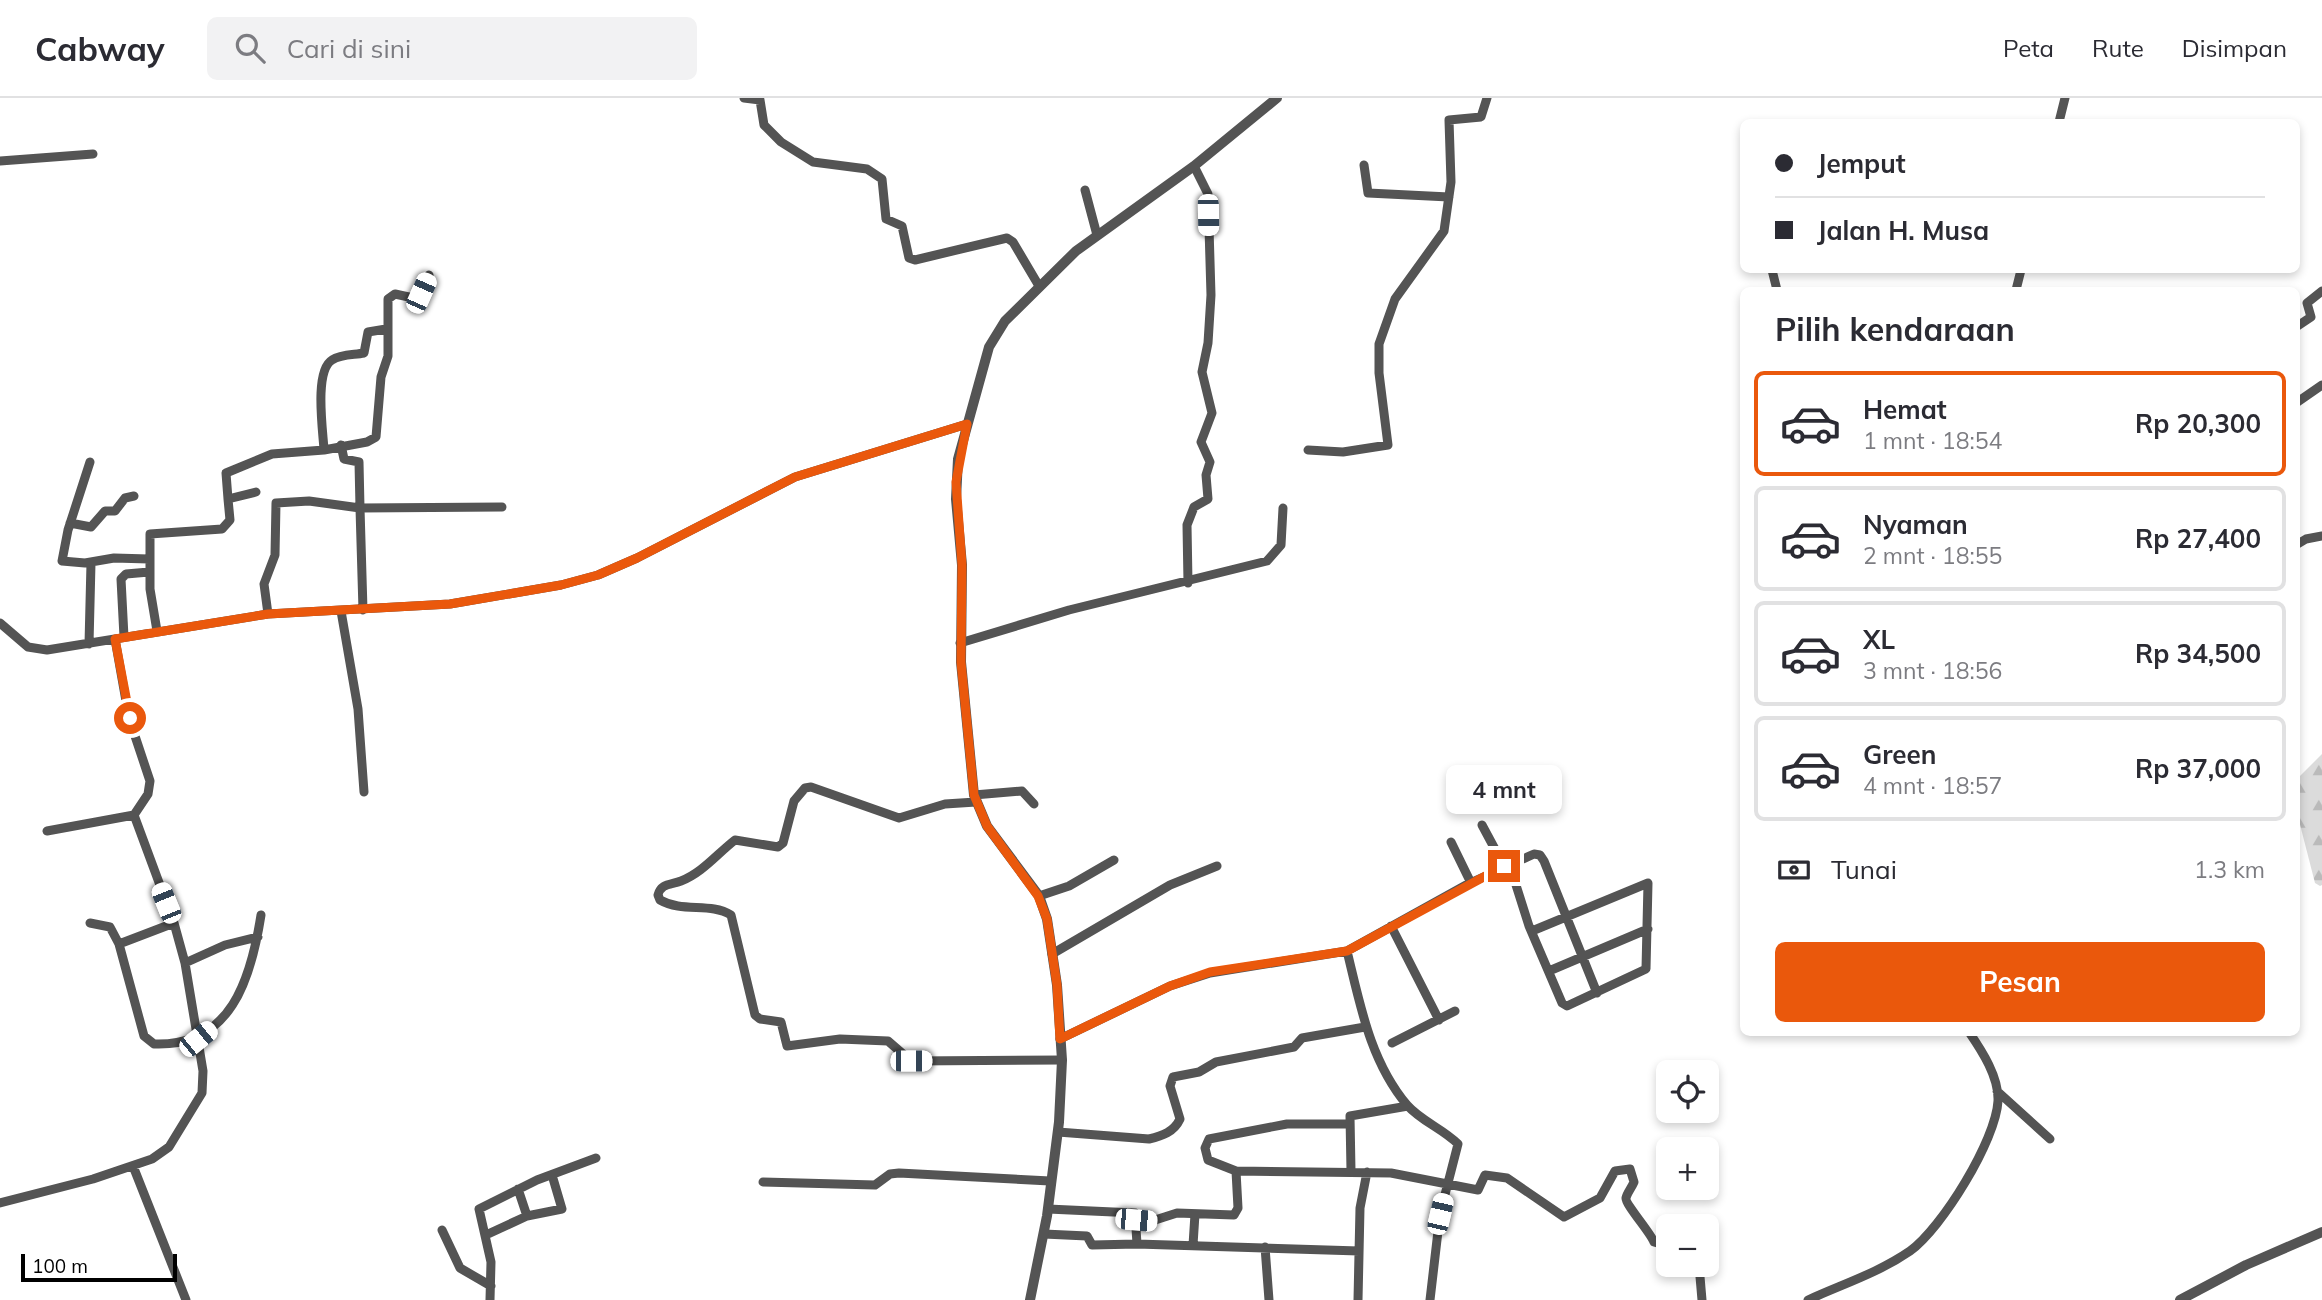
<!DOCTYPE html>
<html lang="id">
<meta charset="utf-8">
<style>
body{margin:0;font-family:Mulish,sans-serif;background:#f2f2f3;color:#2b2b33;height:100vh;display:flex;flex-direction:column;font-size:26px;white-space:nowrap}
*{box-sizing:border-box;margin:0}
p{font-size:23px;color:#7c7c81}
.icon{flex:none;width:38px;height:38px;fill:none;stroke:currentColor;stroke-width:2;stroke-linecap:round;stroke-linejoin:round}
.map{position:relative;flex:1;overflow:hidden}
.side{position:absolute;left:1740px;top:189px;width:560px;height:749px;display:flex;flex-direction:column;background:#fff;border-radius:10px;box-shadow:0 4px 10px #0003}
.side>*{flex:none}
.top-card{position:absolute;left:1740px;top:21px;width:560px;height:154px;border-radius:10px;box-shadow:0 4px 10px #0003;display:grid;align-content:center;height:154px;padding:0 35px;background:#fff}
.fabs{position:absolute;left:1656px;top:962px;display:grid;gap:14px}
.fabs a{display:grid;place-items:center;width:63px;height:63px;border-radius:10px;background:#fff;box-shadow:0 4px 10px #0003;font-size:35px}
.scale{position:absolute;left:21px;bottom:18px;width:156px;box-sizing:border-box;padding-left:7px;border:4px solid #000;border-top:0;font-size:19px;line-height:24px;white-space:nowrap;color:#000;-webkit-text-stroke:5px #fff;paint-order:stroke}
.end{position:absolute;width:32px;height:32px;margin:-16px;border:9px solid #ea580c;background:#fff;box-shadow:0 0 0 4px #fff}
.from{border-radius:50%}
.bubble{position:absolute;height:49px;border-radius:10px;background:#fff;box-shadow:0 4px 10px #0003;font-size:23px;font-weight:700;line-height:49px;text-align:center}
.car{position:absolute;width:21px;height:42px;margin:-21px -10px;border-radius:9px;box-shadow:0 0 5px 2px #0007;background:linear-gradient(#fff 24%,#345 0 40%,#fff 0 76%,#345 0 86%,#fff 0)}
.top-card b{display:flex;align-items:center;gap:24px;height:66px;font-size:26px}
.top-card b+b{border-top:2px solid #e1e1e2}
.top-card i{width:18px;height:18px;background:#2b2b33}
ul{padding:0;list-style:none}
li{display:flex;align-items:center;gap:21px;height:105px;margin:0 14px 10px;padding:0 21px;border:4px solid #e1e1e2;border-radius:10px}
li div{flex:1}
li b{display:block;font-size:26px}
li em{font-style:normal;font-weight:700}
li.on{border-color:#ea580c}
li>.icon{width:63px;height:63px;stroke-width:1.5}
h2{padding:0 35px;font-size:32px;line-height:84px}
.pay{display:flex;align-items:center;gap:18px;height:77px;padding:0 35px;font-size:26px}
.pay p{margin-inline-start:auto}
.action{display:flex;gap:14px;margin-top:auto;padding:14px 35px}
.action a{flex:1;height:80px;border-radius:10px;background:#ea580c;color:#fff;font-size:28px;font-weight:700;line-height:80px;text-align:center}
header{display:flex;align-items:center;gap:42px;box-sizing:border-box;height:98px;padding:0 35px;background:#fff;border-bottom:2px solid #e1e1e2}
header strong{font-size:33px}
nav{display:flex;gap:38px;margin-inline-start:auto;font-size:24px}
.search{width:490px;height:63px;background:#f2f2f3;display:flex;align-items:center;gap:18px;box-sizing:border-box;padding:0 24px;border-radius:10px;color:#7c7c81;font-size:26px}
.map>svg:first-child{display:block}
.forest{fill:url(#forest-firs)}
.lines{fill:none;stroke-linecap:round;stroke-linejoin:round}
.minor{stroke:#545454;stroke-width:9}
.tertiary{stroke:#545454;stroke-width:10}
.route{stroke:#ea580c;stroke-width:9}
</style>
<header>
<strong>Cabway</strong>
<div class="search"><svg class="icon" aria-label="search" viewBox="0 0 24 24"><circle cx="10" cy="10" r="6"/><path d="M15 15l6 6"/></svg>Cari di sini</div>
<nav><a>Peta</a><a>Rute</a><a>Disimpan</a></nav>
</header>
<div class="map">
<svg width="2322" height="1202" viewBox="0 0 2322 1202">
<defs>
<pattern id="forest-firs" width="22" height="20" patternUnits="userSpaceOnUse" patternTransform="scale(1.75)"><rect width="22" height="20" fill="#dbdbdb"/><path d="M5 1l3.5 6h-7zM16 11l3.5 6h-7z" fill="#bababa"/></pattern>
</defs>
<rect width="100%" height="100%" fill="#fff"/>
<path class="forest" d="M2322,656V787L2320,788L2315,785L2296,711V682Z"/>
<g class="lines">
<path class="minor" d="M744,0L760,2L764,27L781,44L813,64L867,71L882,81L886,121L902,128L909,160L915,162L1007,140L1013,144L1039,188
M2059,24L2065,0
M0,63L93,56
M1364,67L1368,95L1449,99
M1085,92L1097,137
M1772,172L1777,192
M2016,192L2021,172
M2296,229L2311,219L2307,205L2322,193
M2296,305L2322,287
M324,352C323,333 314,273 332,262C341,256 354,257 364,255L368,234L386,231
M1308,352L1343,354L1388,347L1379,275V246L1395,201L1444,133L1451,84L1449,22L1481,19L1487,0
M90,364L68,432L62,463L85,465L114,460L149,461
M228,401L226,375L272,356L324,352L367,344L376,339L381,279L388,258V201L395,196L418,201L429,177
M70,425L91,429L105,413H115L125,400L134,398
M2296,447L2306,441L2322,438
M1188,485L1187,427L1194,409L1208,401L1206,377L1210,364L1201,344L1212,315L1202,274L1208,245L1211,197L1208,96L1194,68
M363,512L360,410L502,409
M341,513L358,611L364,694
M268,516L264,486L275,457L276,405L309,403L360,410L359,364L344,361L341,347
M0,525L28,549L47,552L268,516L450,506L561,487L598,477L637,460L795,379L967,326
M157,533L150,491V436L222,431L230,422L228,401L256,394
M124,539L121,481L126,476L149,474
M960,545L1069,512L1267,463L1281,447L1283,410
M89,546L91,465
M974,697L1022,693L1034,706
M976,704L945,706L899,720L811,689L805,690L794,703L783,745L778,749L735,742C717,756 702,775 681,783C671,787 661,785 658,797L660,802C683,815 710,804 731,817L755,917L760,921L781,924L787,948L840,941L888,943L911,963L1062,962
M1482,727L1504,768
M47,733L134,717
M1451,744L1471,785
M1509,765L1529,828L1562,905L1567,908L1646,871L1648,785L1532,833
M1039,798L1069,788L1114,762
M90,825L110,829L119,846
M174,825L119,846L144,938L154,946C231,949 251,881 261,817
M1391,828L1439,922
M1347,853C1360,906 1370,963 1407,1007C1421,1023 1443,1031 1458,1046L1440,1116L1430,1202
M1052,856L1170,787L1217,768
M185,865L225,847L258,839
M1549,873L1648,831
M1060,941L1170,888L1210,875L1347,853L1468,786L1534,756L1540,757L1544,763L1597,895
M1392,945L1455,913
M1997,993L2050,1041
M1058,1034L1149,1041C1162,1038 1174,1034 1180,1021L1170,988L1173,979L1199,974L1216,964L1294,949L1302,940L1365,929
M133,1068L186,1202
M1236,1073L1208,1062L1205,1050L1209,1041L1287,1026H1349
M1351,1073L1350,1018L1408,1008
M763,1084L875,1087L890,1076L899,1075L1050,1083
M518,1091L527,1118
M0,1105L93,1081L152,1061L169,1049L202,995L203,973L185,865L174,825L134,717L148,696L150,683L129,620L115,541
M1048,1111L1135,1115L1137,1146L1359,1153
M1136,1121L1152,1123L1177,1115L1234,1117L1238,1110L1236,1073L1391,1075L1478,1092L1485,1077L1507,1080L1564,1119L1600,1100L1615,1073L1630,1071L1634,1084C1632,1089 1627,1095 1626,1100C1625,1106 1650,1134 1654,1144L1668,1148
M442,1132L460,1170L491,1188
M488,1136L527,1118L562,1111L552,1077
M1044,1136L1087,1138L1092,1147L1137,1146
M1193,1147L1195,1116
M1265,1149L1269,1202
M1699,1167L1702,1202
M490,1202L491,1164L479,1111L537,1082L596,1060
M1358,1202L1360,1110L1367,1074
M1808,1202C1843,1186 1878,1175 1910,1153C1942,1130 1996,1042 1998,1003C1999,979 1982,953 1969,934"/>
<path class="tertiary" d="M1030,1202L1047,1118L1059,1024L1062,962L1057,887L1047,821L1039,798L987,728L974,697L961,564L962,467L956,401L958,361L989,249L1005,223L1076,153L1194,68L1277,0
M2180,1202L2246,1167L2322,1134"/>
</g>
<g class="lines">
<path class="route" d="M130,620L115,541L268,516L450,506L561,487L598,477L637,460L795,379L967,326L956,384L962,467L961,564L974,697L987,728L1038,798L1047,821L1057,887L1060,941L1170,888L1210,874L1347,853L1504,768"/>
</g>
</svg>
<div class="fabs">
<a><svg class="icon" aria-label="locate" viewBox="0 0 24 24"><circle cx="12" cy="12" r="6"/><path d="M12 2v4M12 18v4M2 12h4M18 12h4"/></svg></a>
<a>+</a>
<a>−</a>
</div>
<div class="scale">100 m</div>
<i class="end from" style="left:130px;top:620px"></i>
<i class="end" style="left:1504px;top:768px"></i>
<div class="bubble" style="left:1446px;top:667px;width:116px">4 mnt</div>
<i class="car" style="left:1208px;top:117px;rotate:179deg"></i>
<i class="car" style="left:421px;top:195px;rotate:24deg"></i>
<i class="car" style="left:166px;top:805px;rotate:338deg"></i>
<i class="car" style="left:198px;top:941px;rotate:51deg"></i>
<i class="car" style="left:911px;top:963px;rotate:90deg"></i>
<i class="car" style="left:1440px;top:1116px;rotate:13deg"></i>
<i class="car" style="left:1136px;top:1122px;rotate:95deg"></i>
<div class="top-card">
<b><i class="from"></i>Jemput</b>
<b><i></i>Jalan H. Musa</b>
</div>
<section class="side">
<h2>Pilih kendaraan</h2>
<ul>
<li class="on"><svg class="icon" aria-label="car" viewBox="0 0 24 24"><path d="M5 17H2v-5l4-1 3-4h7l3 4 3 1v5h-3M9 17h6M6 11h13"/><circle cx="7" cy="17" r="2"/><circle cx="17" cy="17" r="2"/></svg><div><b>Hemat</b><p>1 mnt · 18:54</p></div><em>Rp 20,300</em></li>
<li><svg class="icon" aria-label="car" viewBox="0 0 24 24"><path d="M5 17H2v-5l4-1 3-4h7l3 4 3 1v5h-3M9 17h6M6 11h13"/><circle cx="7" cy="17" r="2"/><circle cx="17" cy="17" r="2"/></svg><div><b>Nyaman</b><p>2 mnt · 18:55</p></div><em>Rp 27,400</em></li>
<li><svg class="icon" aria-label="car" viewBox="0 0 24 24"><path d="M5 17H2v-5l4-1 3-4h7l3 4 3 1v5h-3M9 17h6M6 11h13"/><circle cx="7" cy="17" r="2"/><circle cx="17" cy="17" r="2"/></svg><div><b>XL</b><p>3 mnt · 18:56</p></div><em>Rp 34,500</em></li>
<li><svg class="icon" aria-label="car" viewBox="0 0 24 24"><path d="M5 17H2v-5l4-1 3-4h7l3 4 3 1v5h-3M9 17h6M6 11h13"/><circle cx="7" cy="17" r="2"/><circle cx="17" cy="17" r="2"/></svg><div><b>Green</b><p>4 mnt · 18:57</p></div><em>Rp 37,000</em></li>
</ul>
<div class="pay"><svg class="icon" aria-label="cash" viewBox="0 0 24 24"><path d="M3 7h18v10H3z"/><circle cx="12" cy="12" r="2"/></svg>Tunai<p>1.3 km</p></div>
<div class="action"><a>Pesan</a></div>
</section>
</div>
